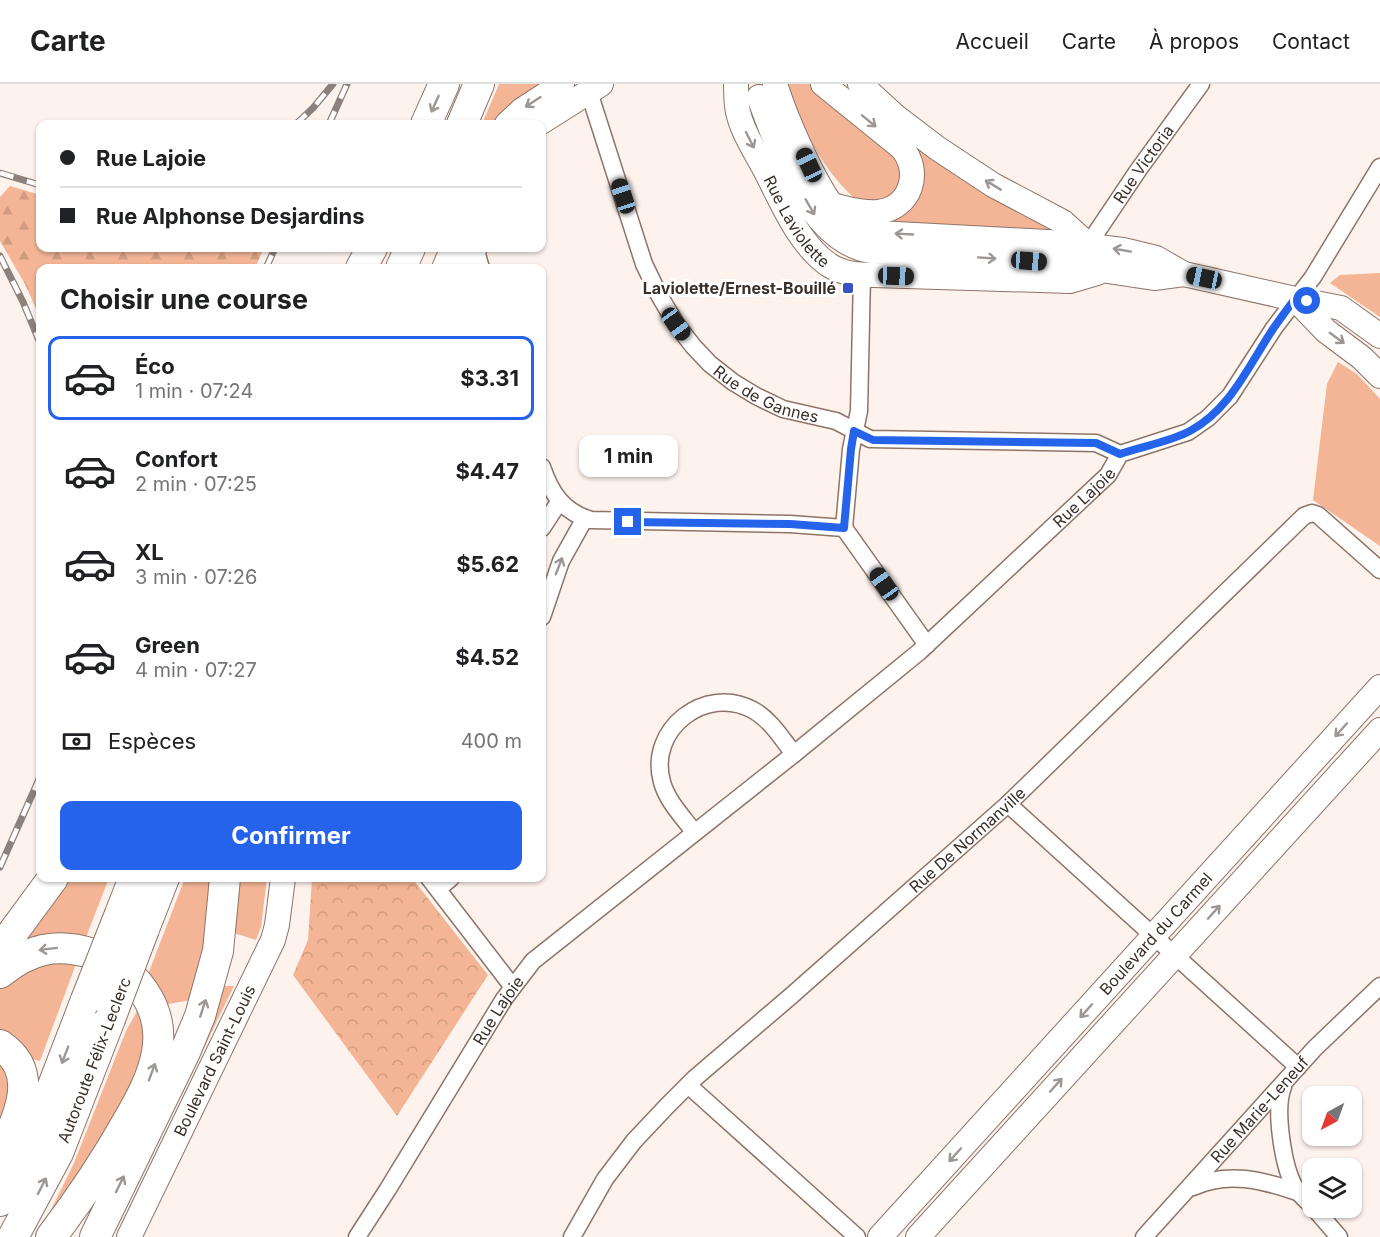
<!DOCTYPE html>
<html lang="fr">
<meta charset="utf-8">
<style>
body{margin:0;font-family:Inter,sans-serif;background:#f2f2f2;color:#202124;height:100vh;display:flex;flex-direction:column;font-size:22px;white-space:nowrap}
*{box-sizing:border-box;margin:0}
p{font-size:20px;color:#757577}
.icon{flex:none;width:33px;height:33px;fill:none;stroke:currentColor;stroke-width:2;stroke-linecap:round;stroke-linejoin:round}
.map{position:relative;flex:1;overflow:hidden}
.sheet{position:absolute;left:36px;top:180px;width:510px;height:618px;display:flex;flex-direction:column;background:#fff;border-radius:12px;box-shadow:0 2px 4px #0004}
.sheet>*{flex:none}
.banner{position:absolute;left:36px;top:36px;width:510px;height:132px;border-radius:12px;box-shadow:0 2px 4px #0004;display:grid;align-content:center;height:132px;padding:0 24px;background:#fff}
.needle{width:39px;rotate:221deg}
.tools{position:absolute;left:1302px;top:1002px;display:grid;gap:12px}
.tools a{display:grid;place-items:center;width:60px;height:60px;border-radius:12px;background:#fff;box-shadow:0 2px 4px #0004;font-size:30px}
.end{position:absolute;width:27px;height:27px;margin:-14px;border:8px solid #2563eb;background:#fff;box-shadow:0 0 0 3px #fff}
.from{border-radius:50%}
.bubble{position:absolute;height:42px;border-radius:12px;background:#fff;box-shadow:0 2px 4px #0004;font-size:20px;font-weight:700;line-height:42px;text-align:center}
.car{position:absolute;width:18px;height:36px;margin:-18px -9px;border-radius:8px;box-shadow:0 0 4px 2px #0007;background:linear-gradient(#222 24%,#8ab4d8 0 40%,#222 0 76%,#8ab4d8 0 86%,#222 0)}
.banner b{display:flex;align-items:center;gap:21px;height:57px;font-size:22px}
.banner b+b{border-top:2px solid #e0e0e0}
.banner i{width:15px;height:15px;background:#202124}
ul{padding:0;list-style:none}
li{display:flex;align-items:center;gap:18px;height:84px;margin:0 12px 9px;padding:0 12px;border:3px solid transparent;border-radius:12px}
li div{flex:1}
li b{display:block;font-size:22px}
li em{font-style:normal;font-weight:700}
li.on{border-color:#2563eb}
li>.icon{width:54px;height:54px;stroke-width:1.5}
h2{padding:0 24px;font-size:27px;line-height:72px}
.pay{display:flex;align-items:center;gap:15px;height:66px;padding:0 24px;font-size:22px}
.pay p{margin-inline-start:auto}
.cta{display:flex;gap:12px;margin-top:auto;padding:12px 24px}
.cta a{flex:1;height:69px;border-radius:12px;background:#2563eb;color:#fff;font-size:24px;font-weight:700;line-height:69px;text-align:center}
header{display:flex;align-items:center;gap:36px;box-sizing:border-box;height:84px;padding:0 30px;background:#fff;border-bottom:2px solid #e0e0e0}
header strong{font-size:28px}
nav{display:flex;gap:33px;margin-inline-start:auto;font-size:21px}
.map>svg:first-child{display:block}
.grass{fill:#f3b595}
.forest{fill:url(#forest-firs)}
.park{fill:url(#park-crowns)}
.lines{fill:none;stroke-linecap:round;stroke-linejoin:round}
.street-casing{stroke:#8d7467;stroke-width:19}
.secondary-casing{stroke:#8d7467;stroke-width:26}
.highway-casing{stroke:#8d7467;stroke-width:32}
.street{stroke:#fff;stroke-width:16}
.secondary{stroke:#fff;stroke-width:24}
.highway{stroke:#fff;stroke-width:30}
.rail-casing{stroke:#8d817b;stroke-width:7}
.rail{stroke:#fff;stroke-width:4.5;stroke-dasharray:14;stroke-linecap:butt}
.highway-bridge-casing{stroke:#8d7467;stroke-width:32;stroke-linecap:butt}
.highway-bridge{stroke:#fff;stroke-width:30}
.oneway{stroke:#9c9694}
.route{stroke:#2563eb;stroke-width:8}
.poi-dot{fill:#3851c3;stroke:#fff;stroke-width:2}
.labels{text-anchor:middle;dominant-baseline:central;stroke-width:6;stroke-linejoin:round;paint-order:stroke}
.street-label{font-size:16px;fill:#392e28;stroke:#fff}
.poi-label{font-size:16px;font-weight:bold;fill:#392e28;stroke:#fff;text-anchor:end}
</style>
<header>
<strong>Carte</strong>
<nav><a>Accueil</a><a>Carte</a><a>À propos</a><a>Contact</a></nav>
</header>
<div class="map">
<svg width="1380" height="1153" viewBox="0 0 1380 1153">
<defs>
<pattern id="forest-firs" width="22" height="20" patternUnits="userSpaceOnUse" patternTransform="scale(1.5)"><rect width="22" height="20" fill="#f3b595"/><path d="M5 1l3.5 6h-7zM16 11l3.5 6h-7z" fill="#d19c80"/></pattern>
<pattern id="park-crowns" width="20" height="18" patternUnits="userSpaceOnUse" patternTransform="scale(1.5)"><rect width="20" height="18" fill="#f3b595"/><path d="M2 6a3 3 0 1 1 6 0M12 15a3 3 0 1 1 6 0" fill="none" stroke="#d19c80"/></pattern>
</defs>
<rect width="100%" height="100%" fill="#fef2ec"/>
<path class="grass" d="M499,0H543L496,40H482Z
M787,0H810L887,61L900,74L903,100L883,118L855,115C819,81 804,46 787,0Z
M908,55L1055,144L1054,150L883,140L894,134Z
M1380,189V233L1330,199L1340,191Z
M1338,278L1357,290L1380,315V462L1313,416L1327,300Z
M61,794H109L85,856L18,862Z
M185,794H216L197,915L163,921L147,893Z
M233,794H267L261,843L256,856L231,848Z
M79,872L40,977L28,974L0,949V898L17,886Z
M222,902H234L112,1153H106Z
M142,918L146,983L55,1130L50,1128L74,1079L126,947Z
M0,969L14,986L0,1047Z"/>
<path class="forest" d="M10,102L40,111V164H264L255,184H40V234L25,200L0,157V113Z"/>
<path class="park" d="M312,794H412L488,891L397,1032L293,891L308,856Z"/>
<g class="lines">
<g class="street-casing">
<g id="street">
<path id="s1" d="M589,8L644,180L659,211L676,240L693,262L710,280L733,298L756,312L783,325L836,337L870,355L1096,359L1120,370"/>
<path id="s2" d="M1088,161L1139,85L1201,0"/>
<path d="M475,164L481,184"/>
<path d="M542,383C551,409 563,428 591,436L790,440L844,444L927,561"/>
<path d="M542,444L559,418"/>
<path d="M844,444L851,365L859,327L862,191"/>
<path d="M542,533L561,477L585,434"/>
<path d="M1008,720L1298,983"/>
<path d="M694,748C683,733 667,717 662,698C647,645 706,600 753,626C771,636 782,655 794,670"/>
<path d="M429,794L512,902"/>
<path d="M438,805L451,794"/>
<path d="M688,1001L857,1153"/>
<path d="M1283,1003C1274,1025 1283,1085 1296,1105C1300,1111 1307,1117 1312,1122"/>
<path d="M1193,1103C1228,1087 1262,1096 1297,1108"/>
<path d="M1314,1124L1339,1153"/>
<path id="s3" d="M357,1153L388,1105L504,915L533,877L794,670L919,568L1108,391L1120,370L1188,348L1208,334L1230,312L1274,244L1313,193L1380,83"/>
<path id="s4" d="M572,1153L605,1095L634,1057L667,1022L695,994L791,912L1008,720L1304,432L1312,429L1318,431L1380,486"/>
<path id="s5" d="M1144,1153L1315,964L1380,902"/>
</g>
</g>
<g class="secondary-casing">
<g id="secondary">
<path id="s6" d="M736,0C736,9 736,19 738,28C742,47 754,65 763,82C781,115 797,159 829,181C843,190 858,191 874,191L1070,197L1097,189"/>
<path d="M775,0C785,32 819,114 844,135C854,143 865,147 878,149L1065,159L1123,166L1156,174L1184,190L1295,215L1341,224L1380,252"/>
<path d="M823,0L902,64C922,88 911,124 878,128C863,130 846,124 831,121"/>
<path d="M860,0L895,32L937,64L993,101L1063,138L1088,161"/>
<path d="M759,13C778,64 810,158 871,167L1048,178L1154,194L1184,190"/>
<path d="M507,40L522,26L562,0"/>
<path d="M538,40L601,0"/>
<path d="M444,184L453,164"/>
<path d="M465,184L475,164"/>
<path d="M1295,215L1326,247L1362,274L1380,292"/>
<path id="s7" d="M129,1153L273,856L277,841L283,794"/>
<path id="s8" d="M880,1153L1380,603"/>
<path d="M918,1153L1380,646"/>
</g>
</g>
<g class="highway-casing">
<path id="highway" d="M426,40L444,0
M462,40L479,0
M361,184L372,164
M401,184L410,164
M120,830L134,794
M144,845L164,794
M0,866L53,794
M0,889C29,865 56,858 93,870C134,883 165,923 157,968C153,992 141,1014 129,1035C106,1076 80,1115 51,1153
M0,961C43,990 16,1036 0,1073
M0,1117L34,1051L86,916
M13,1153L58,1069L110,935
M95,1153L185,968L200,932L218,867L225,794"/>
</g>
<use href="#street" class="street"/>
<use href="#secondary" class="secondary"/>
<use href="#highway" class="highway"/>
<g class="rail-casing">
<path id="rail" d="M296,40L313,24L333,0
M329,40L347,0
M0,89L40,101
M0,172L23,218L40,259
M266,184L275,164
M0,783L40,693"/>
</g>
<use href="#rail" class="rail"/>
<g class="highway-bridge-casing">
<path id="highway-bridge" d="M86,916L120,830
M110,935L144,845"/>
</g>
<use href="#highway-bridge" class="highway-bridge"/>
</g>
<defs><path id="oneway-shaft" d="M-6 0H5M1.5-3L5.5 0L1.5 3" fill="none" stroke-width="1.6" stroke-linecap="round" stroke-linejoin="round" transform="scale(1.5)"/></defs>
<g class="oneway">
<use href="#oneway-shaft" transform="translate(533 18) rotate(147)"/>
<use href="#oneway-shaft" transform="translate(435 20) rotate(114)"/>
<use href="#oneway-shaft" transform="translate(869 37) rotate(39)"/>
<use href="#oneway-shaft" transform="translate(750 56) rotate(63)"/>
<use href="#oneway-shaft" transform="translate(993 101) rotate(-149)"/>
<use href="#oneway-shaft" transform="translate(810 123) rotate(60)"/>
<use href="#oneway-shaft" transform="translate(904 150) rotate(-177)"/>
<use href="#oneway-shaft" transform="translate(1122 166) rotate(-170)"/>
<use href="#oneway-shaft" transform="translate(987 174) rotate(4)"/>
<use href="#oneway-shaft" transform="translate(1337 254) rotate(36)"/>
<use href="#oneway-shaft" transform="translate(559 482) rotate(-69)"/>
<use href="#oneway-shaft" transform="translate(1341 646) rotate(132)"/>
<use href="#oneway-shaft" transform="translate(1214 828) rotate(-48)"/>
<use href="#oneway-shaft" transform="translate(48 865) rotate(173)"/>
<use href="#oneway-shaft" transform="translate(203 924) rotate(-72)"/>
<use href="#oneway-shaft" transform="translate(1086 927) rotate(132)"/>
<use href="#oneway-shaft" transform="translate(65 971) rotate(111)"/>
<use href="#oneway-shaft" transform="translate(152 988) rotate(-70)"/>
<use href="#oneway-shaft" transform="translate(1056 1001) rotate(-48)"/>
<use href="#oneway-shaft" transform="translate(955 1071) rotate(132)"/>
<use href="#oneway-shaft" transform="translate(120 1100) rotate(-64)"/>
<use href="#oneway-shaft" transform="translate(42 1102) rotate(-63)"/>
</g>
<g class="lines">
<path class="route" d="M628,438L790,440L844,444L851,365L854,347L873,356L1096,359L1120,370C1143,362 1169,358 1190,347C1230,326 1249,281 1273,245C1280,235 1287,225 1295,215L1307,217"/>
</g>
<rect class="poi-dot" x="842" y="198" width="12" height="12" rx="3"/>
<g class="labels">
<g class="street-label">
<text stroke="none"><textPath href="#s2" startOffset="98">Rue Victoria</textPath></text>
<text stroke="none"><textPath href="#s6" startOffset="153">Rue Laviolette</textPath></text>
<text stroke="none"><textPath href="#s1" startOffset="366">Rue de Gannes</textPath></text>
<text stroke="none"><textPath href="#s3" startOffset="1048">Rue Lajoie</textPath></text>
<text stroke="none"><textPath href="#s4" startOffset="564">Rue De Normanville</textPath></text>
<text stroke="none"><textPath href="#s8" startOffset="410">Boulevard du Carmel</textPath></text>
<text stroke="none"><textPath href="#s3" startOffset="267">Rue Lajoie</textPath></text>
<text transform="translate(94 976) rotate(-69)">Autoroute Félix-Leclerc</text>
<text stroke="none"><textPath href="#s7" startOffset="196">Boulevard Saint-Louis</textPath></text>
<text stroke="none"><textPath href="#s5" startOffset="172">Rue Marie-Leneuf</textPath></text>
</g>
<g class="poi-label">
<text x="836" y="204">Laviolette/Ernest-Bouillé</text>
</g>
</g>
</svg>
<div class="tools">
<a><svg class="needle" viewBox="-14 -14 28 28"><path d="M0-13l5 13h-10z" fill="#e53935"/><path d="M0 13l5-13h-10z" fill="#757577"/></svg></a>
<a><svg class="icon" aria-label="layers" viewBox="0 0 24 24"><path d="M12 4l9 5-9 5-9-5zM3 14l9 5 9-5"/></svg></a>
</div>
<i class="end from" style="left:1307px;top:217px"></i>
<i class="end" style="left:628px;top:438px"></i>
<div class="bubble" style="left:579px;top:351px;width:99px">1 min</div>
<i class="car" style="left:809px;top:81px;rotate:335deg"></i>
<i class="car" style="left:623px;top:112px;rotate:342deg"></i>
<i class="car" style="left:1029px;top:177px;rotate:94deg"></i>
<i class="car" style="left:896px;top:192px;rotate:92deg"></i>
<i class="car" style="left:1204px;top:194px;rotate:282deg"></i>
<i class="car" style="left:676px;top:240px;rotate:144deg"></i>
<i class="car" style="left:884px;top:500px;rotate:325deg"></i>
<div class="banner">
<b><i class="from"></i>Rue Lajoie</b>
<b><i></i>Rue Alphonse Desjardins</b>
</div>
<section class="sheet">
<h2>Choisir une course</h2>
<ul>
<li class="on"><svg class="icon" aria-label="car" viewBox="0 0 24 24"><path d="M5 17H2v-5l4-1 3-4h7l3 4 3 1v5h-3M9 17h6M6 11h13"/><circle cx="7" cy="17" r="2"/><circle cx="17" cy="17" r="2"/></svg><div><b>Éco</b><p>1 min · 07:24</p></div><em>$3.31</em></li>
<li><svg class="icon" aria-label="car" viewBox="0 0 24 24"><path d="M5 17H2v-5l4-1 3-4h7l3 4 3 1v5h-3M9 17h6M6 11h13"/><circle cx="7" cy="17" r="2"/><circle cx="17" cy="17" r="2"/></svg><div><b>Confort</b><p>2 min · 07:25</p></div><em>$4.47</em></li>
<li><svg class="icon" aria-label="car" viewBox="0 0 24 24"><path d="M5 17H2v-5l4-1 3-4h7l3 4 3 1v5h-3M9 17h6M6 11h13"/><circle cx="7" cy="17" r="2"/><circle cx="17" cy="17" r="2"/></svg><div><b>XL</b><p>3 min · 07:26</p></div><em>$5.62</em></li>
<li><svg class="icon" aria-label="car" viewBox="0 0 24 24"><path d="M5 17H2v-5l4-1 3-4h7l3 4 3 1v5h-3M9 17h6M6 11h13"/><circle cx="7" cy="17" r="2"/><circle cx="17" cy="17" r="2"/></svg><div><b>Green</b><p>4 min · 07:27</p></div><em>$4.52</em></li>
</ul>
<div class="pay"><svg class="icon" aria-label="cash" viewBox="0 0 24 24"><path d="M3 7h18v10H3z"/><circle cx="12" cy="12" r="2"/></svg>Espèces<p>400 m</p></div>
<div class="cta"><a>Confirmer</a></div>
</section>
</div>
